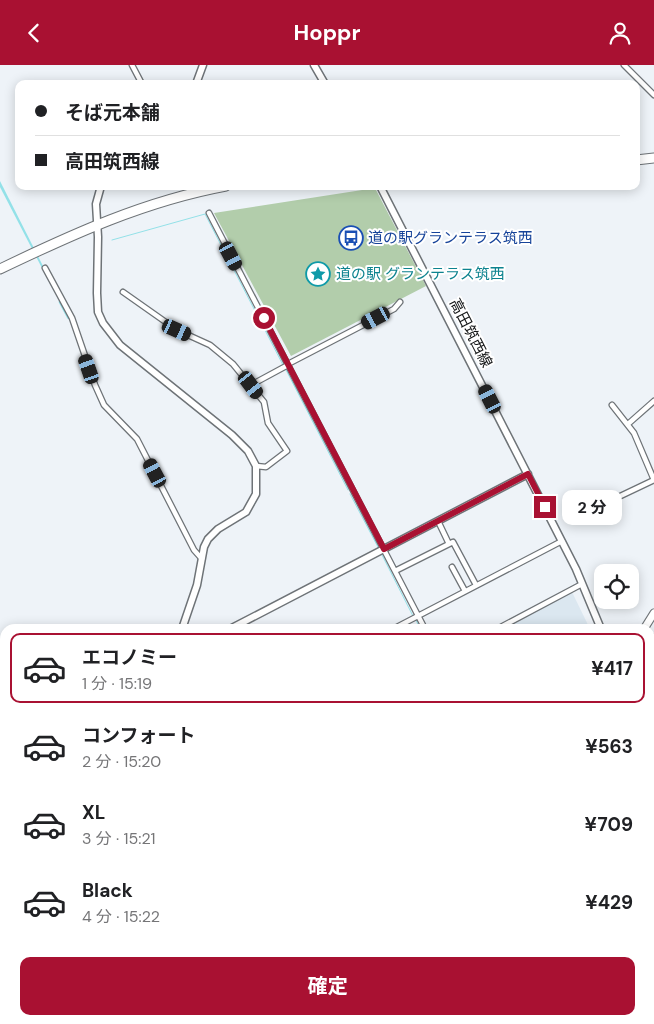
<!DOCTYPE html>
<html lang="ja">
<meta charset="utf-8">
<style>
body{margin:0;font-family:"DM Sans","Noto Sans JP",sans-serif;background:#f6f6f6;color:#202124;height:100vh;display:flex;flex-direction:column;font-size:19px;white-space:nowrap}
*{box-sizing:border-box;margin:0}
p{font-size:16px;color:#757577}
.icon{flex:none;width:28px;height:28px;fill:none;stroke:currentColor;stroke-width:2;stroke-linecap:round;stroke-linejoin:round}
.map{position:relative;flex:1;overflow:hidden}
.sheet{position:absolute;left:0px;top:559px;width:655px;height:401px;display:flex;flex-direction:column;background:#fff;border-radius:15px 15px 0 0;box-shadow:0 2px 12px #0003}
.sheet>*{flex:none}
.top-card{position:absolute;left:15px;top:15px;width:625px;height:110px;border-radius:10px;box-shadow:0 2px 12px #0003;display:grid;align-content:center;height:110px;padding:0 20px;background:#fff}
.fabs{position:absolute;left:594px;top:499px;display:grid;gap:10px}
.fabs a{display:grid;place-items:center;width:45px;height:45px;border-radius:10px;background:#fff;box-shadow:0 2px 12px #0003;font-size:25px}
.end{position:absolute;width:22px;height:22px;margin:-11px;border:6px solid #a91132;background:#fff;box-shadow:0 0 0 2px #fff}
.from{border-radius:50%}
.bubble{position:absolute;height:35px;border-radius:10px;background:#fff;box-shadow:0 2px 12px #0003;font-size:16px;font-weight:700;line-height:35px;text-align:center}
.car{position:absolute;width:15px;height:30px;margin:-15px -8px;border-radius:6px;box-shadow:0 0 4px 1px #0007;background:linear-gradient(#222 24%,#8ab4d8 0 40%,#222 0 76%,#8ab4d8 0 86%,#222 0)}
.top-card b{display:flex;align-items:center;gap:18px;height:48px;font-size:19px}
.top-card b+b{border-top:1px solid #e0e0e0}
.top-card i{width:12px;height:12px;background:#202124}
ul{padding:9px 0 0;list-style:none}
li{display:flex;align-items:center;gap:15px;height:70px;margin:0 10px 8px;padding:0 10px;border:2px solid transparent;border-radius:10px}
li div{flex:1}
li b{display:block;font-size:19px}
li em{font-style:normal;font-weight:700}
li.selected{border-color:#a91132}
li>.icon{width:45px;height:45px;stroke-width:1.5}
.action{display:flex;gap:10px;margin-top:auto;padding:10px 20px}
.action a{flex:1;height:58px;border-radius:10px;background:#a91132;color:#fff;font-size:20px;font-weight:700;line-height:58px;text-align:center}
header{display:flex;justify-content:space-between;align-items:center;height:65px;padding:0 20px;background:#a91132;color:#fff;font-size:22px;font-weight:700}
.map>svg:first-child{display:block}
.built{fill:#dbe7f0}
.green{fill:#b2cdab}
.water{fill:#93e1e8}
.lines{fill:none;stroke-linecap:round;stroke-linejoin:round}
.stream{stroke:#93e1e8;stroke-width:1}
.canal{stroke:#93e1e8;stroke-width:4.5}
.street-casing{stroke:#6e7377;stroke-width:7}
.secondary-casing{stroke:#6e7377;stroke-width:9}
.primary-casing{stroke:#6e7377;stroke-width:9}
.highway-casing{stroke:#6e7377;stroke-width:11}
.street{stroke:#fff;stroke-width:4.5}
.secondary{stroke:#fff;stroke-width:6}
.primary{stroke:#fff;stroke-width:7}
.highway{stroke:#fff;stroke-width:9}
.route{stroke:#a91132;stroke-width:6}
.labels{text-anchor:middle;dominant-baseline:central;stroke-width:4;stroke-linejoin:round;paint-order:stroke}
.transit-label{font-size:15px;fill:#164399;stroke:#fff;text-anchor:start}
.culture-label{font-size:15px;fill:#0d838f;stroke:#fff;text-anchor:start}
.street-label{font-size:15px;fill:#111314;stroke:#fff}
</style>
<header><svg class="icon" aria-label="back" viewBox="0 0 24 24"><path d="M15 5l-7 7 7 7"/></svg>Hoppr<svg class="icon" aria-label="person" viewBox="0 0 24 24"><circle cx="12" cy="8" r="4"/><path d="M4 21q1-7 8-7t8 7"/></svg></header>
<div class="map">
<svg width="654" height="959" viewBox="0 0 654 959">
<rect width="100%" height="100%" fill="#eef3f8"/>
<path class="built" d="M572,527L590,564H501Z"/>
<path class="green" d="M375,123L426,221L291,291L214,148Z"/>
<path class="water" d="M0,116L45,205H43L0,122Z"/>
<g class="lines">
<path class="stream" d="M112,175L205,149L283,300
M285,303L348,425
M350,429L379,484
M381,488L413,551
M416,555L420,564"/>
<path class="canal" d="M61,237L69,252
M0,874L5,884
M64,955L68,959"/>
<g class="street-casing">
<path id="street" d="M132,0L142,19
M624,0L654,30
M209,148L425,564
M45,203L72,253L95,320L104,340L137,374L194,485L202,494
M123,227L177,265L210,280L233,299L264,337L268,358L287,386L266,402L256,401
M288,299L394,244L400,237
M251,320L288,300
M612,340L634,368L654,415
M628,359L654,336
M612,435L654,415
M438,456L449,479
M452,502L465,526
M395,506L453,477L476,520
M393,564L562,476
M497,564L582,519
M650,571L654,572
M650,617L654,614
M650,714L654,712
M650,799L654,797
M650,882L654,880
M178,955L180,959
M289,955L291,959
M353,955L355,959
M531,955L533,959
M627,955L629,959
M103,959L104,955
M143,959L145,955
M159,959L160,955
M202,959L209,955
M396,959L405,955"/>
</g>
<g class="secondary-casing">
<path id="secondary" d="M314,0L325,19
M196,19L203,0
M101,121L96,139L98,172L97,228L98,247L103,258L120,280L232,370L248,386L256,401V429L246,447L218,464L208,474L204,482L197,520L182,564
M380,121L576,504L601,564
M230,564L528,409
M0,684L5,681"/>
</g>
<g class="primary-casing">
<path id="primary" d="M644,564L654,548
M650,637L654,644
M389,959L391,955"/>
</g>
<g class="highway-casing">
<path id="highway" d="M636,95L654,93
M0,204C73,169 145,136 226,121"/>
</g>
<use href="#street" class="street"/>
<use href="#secondary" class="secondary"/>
<use href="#primary" class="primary"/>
<use href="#highway" class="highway"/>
</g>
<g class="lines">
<path class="route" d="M264,253L384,484L528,409L545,442"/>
</g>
<defs>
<g id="bus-ring" transform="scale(1.25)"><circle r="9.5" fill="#fff" stroke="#1a4fb4" stroke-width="1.5"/><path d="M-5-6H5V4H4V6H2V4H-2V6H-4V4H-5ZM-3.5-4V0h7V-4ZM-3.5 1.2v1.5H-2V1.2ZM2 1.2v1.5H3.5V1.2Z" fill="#1a4fb4"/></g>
<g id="sight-ring" transform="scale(1.25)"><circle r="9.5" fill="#fff" stroke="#0f9aa8" stroke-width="1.5"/><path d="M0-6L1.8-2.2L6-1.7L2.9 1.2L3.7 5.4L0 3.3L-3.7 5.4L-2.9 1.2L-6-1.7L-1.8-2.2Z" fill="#0f9aa8"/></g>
</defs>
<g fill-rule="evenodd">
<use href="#bus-ring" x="351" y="173"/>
<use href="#sight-ring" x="318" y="209"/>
</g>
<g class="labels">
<g class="transit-label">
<text x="368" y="173">道の駅グランテラス筑西</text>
</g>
<g class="culture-label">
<text x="336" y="209">道の駅 グランテラス筑西</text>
</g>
<g class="street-label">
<text transform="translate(471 268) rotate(63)">高田筑西線</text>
</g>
</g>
</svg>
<div class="fabs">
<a><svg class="icon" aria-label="locate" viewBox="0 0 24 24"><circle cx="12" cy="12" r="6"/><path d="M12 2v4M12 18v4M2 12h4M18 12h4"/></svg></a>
</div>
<i class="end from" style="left:264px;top:253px"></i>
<i class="end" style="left:545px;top:442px"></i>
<div class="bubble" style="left:562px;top:425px;width:60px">2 分</div>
<i class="car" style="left:231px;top:191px;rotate:152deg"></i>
<i class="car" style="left:376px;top:253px;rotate:242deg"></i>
<i class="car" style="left:177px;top:265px;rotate:114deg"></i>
<i class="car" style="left:89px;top:304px;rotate:341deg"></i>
<i class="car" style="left:251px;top:320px;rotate:143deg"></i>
<i class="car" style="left:490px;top:334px;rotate:333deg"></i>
<i class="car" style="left:155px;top:408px;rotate:332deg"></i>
<div class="top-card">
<b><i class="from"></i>そば元本舗</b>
<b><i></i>高田筑西線</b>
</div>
<section class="sheet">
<ul>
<li class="selected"><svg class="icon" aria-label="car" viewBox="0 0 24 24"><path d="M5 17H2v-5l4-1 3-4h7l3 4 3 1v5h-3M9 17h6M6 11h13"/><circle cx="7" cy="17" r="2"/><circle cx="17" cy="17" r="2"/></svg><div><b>エコノミー</b><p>1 分 · 15:19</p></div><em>¥417</em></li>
<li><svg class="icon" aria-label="car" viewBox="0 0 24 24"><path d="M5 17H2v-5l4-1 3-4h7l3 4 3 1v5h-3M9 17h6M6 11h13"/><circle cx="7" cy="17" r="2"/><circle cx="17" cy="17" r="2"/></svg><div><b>コンフォート</b><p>2 分 · 15:20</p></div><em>¥563</em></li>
<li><svg class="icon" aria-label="car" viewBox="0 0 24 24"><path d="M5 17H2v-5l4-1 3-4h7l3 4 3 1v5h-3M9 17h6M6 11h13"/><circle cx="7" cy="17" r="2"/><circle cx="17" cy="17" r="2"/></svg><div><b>XL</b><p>3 分 · 15:21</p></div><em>¥709</em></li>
<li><svg class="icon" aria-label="car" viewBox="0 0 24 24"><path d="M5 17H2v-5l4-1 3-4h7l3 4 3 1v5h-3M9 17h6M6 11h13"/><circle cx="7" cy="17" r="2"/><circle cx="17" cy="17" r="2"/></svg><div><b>Black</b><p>4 分 · 15:22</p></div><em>¥429</em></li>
</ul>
<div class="action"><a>確定</a></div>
</section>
</div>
